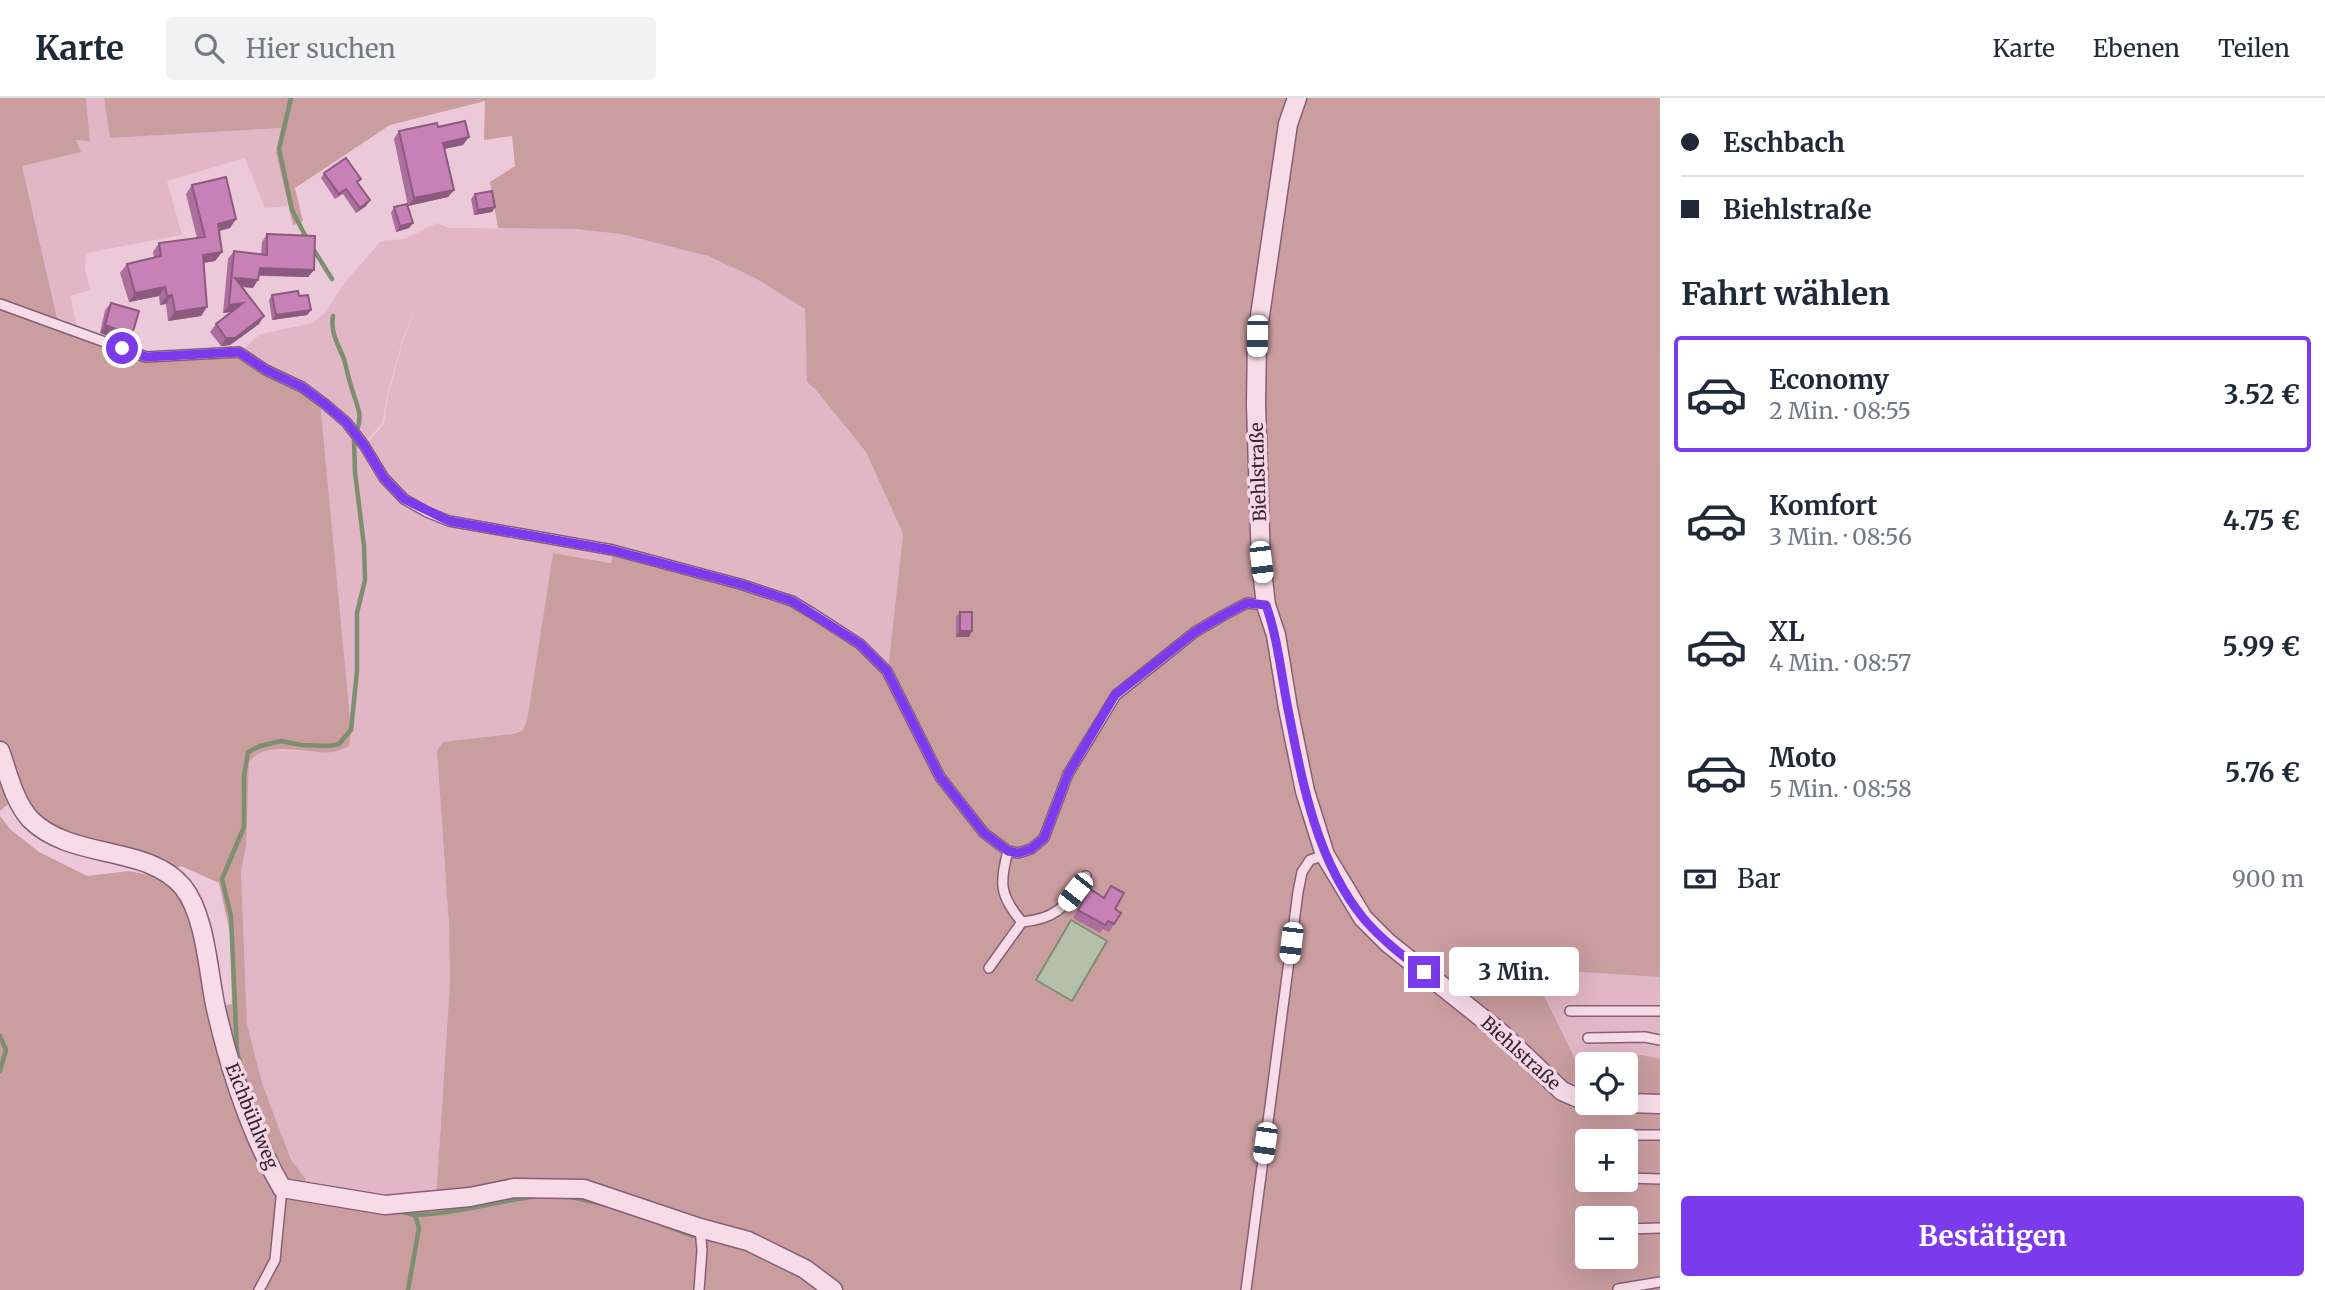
<!DOCTYPE html>
<html lang="de">
<meta charset="utf-8">
<style>
body{margin:0;font-family:Merriweather,serif;background:#f2f2f3;color:#1f2937;height:100vh;display:flex;flex-direction:column;font-size:26px;white-space:nowrap}
*{box-sizing:border-box;margin:0}
p{font-size:23px;color:#747a83}
.icon{flex:none;width:38px;height:38px;fill:none;stroke:currentColor;stroke-width:2;stroke-linecap:round;stroke-linejoin:round}
.map{position:relative;flex:1;overflow:hidden}
.drawer{display:flex;flex-direction:column;background:#fff;width:665px}
.drawer>*{flex:none}
.hud{display:grid;align-content:center;height:154px;padding:0 21px;background:#fff}
.controls{position:absolute;left:1575px;top:954px;display:grid;gap:14px}
.controls a{display:grid;place-items:center;width:63px;height:63px;border-radius:7px;background:#fff;box-shadow:0 7px 28px #0002;font-size:35px}
.end{position:absolute;width:32px;height:32px;margin:-16px;border:9px solid #7c3aed;background:#fff;box-shadow:0 0 0 4px #fff}
.from{border-radius:50%}
.bubble{position:absolute;height:49px;border-radius:7px;background:#fff;box-shadow:0 7px 28px #0002;font-size:23px;font-weight:700;line-height:49px;text-align:center}
.car{position:absolute;width:21px;height:42px;margin:-21px -10px;border-radius:9px;box-shadow:0 0 5px 2px #0007;background:linear-gradient(#fff 24%,#345 0 40%,#fff 0 76%,#345 0 86%,#fff 0)}
.hud b{display:flex;align-items:center;gap:24px;height:66px;font-size:26px}
.hud b+b{border-top:2px solid #e0e1e3}
.hud i{width:18px;height:18px;background:#1f2937}
ul{padding:0;list-style:none}
li{display:flex;align-items:center;gap:21px;height:116px;margin:0 14px 10px;padding:0 7px;border:4px solid transparent;border-radius:7px}
li div{flex:1}
li b{display:block;font-size:26px}
li em{font-style:normal;font-weight:700}
li.on{border-color:#7c3aed}
li>.icon{width:63px;height:63px;stroke-width:1.5}
h2{padding:0 21px;font-size:32px;line-height:84px}
.pay{display:flex;align-items:center;gap:18px;height:77px;padding:0 21px;font-size:26px}
.pay p{margin-inline-start:auto}
.cta{display:flex;gap:14px;margin-top:auto;padding:14px 21px}
.cta a{flex:1;height:80px;border-radius:7px;background:#7c3aed;color:#fff;font-size:28px;font-weight:700;line-height:80px;text-align:center}
header{display:flex;align-items:center;gap:42px;box-sizing:border-box;height:98px;padding:0 35px;background:#fff;border-bottom:2px solid #e0e1e3}
header strong{font-size:33px}
nav{display:flex;gap:38px;margin-inline-start:auto;font-size:24px}
.search{width:490px;height:63px;background:#f2f2f3;display:flex;align-items:center;gap:18px;box-sizing:border-box;padding:0 24px;border-radius:7px;color:#747a83;font-size:26px}
main{display:flex;flex:1;min-height:0}
.map>svg:first-child{display:block}
.farmland{fill:#e1b6c5}
.green{fill:#ca9d9f;fill-rule:evenodd}
.water{fill:#b4c0a9;stroke:#7d8f70;stroke-width:2}
.lines{fill:none;stroke-linecap:round;stroke-linejoin:round}
.stream{stroke:#7d8f70;stroke-width:4.5}
.lane-casing{stroke:#875e78;stroke-width:12}
.street-casing{stroke:#875e78;stroke-width:21}
.lane{stroke:#f7dce8;stroke-width:9}
.street{stroke:#f7dce8;stroke-width:18}
.wall{fill:#ac6f9d}
.shaded-wall{fill:#8c5a7f}
.building{fill:#c881b6;stroke:#8c5a7f;stroke-width:2}
.route{stroke:#7c3aed;stroke-width:9}
.labels{text-anchor:middle;dominant-baseline:central;stroke-width:7;stroke-linejoin:round;paint-order:stroke}
.street-label{font-size:18px;fill:#392131;stroke:#f4d8e5}
</style>
<header>
<strong>Karte</strong>
<div class="search"><svg class="icon" aria-label="search" viewBox="0 0 24 24"><circle cx="10" cy="10" r="6"/><path d="M15 15l6 6"/></svg>Hier suchen</div>
<nav><a>Karte</a><a>Ebenen</a><a>Teilen</a></nav>
</header>
<main>
<div class="map">
<svg width="1660" height="1192" viewBox="0 0 1660 1192">
<rect width="100%" height="100%" fill="#ecc9d9"/>
<path class="farmland" d="M86,0H104L110,40L281,30L276,55L288,108L265,110L245,60L167,83L182,137L86,155L85,170L90,192L70,198L78,232L59,225L22,68L80,54L75,42L90,43Z
M437,125L449,130L575,131L621,136L708,158L755,180L805,211L807,284L815,291L866,354L903,436L888,571L613,451L450,421L406,399L386,378L366,346L384,326L388,298L404,240L422,194L403,240L387,298L382,326L361,348L382,382L425,417L613,453L611,465L553,455L527,623L522,633L437,653L449,828L450,884L436,1101L384,1105L305,1090V1080L291,1063L262,985L247,926L241,774L246,749L249,664L254,656L269,652L333,654L241,254L260,236L313,225L326,214L342,188L381,143L405,141Z
M1530,871L1660,879V961L1642,957L1575,961Z"/>
<path class="green" d="M0,0H86L90,43L76,42L81,54L22,68L59,228L146,260L238,256L320,304L351,632L349,648C344,650 338,653 333,654C309,657 265,641 249,664L246,749L241,774L247,926L262,985L291,1062L305,1080V1090L384,1105L436,1101L450,884L449,828L437,653L443,644L513,636L522,633L527,623L553,455L611,465L613,453L791,505L858,548L885,578L938,681L982,737L1010,751L985,733L942,678L916,619L888,571L903,436L866,354L815,291L807,284L805,211L755,180L708,158L621,136L575,131L498,130L490,84L515,68L512,38L484,42L485,3L390,27L295,90L303,123L293,127L276,55L281,30L110,40L104,0H1660V879L1531,871L1575,961L1642,957L1660,961V1192H702L697,1125L699,1152L696,1192H0V718L11,732L39,754L87,778L129,773L162,780L148,772L91,758L12,703L0,713ZM181,768L219,785L230,835L232,906L220,908L173,772ZM1587,966H1626V1004H1587ZM1587,1043H1626V1082H1587ZM1587,1120H1626V1158H1587Z"/>
<path class="water" d="M1071,822L1107,843L1072,903L1036,882Z"/>
<g class="lines">
<path class="stream" d="M291,0L279,51L292,112L307,141
M312,149L332,181
M333,218C330,234 338,246 344,261C347,272 349,283 353,294C357,309 363,316 357,332
M0,938L6,952L0,973
M246,989L237,953L231,818L222,781L244,729V678L248,654L260,648L281,643L302,647L329,648L339,646L351,632L357,573V515L365,482L364,448L355,374L354,342
M571,1099L603,1106
M398,1113L415,1117L419,1130L408,1192
M415,1117C456,1116 497,1103 538,1098
M661,1126L693,1138"/>
<g class="lane-casing">
<path id="lane" d="M0,206L146,259L239,254L266,272L302,289L325,306L346,324L364,347L384,380L404,401L427,414L449,423L613,452L740,486L792,503L812,515L860,546L887,573L940,679L984,735L1008,753L1018,755L1031,751L1044,740L1068,676L1116,597L1195,534L1224,517L1247,505L1266,507
M1008,753C999,786 1000,798 1022,824C1060,820 1065,807 1086,778
M989,870L1022,824
M1570,913H1660
M1588,940L1645,939L1660,942
M1625,1037H1660
M1626,1080L1660,1081
M1626,1131L1660,1130
M1618,1191L1660,1184
M259,1192L275,1162L282,1090
M699,1192L702,1152L700,1130
M1246,1192L1298,794L1302,774L1310,762L1325,757"/>
</g>
<g class="street-casing">
<path id="street" d="M1297,0L1288,26L1257,238L1256,307L1261,464L1266,507L1276,537L1288,610L1305,693L1325,757L1363,820L1388,845L1501,935L1562,993L1587,1004
M0,653C8,675 14,703 30,721C72,763 147,746 183,789C206,818 208,875 216,911C230,972 250,1035 282,1090L385,1107L470,1099L514,1090L584,1091L700,1130L748,1143L805,1171L833,1192
M1597,1004L1660,1006"/>
</g>
<use href="#lane" class="lane"/>
<use href="#street" class="street"/>
</g>
<path class="wall" d="M438,29L463,47L445,51L454,92L448,99L408,108L394,41L399,33Z
M324,75L358,85L366,108L356,115L343,96L335,101L321,80Z
M192,87L230,130L219,133L222,154L215,163L203,165L207,209L201,218L168,223L166,206L160,207L159,198L129,204L120,175L127,166L154,160L153,154L159,145L197,140L186,96Z
M475,96L495,109L492,114L474,117L471,101Z
M394,109L413,125L409,130L396,134L391,115Z
M267,136L314,172L308,179L259,178L253,190L241,189L259,226L230,247L221,248L210,234L216,226L232,214L223,215L228,161L234,153L261,156L262,144Z
M272,197L299,198L311,212L307,217L272,222L269,202Z
M111,205L132,237L127,245L100,235L105,212Z
M960,514L969,539H956V519Z
M1111,788L1115,811L1114,826L1109,834L1103,831L1100,835L1073,820L1090,791L1103,799Z"/>
<path class="shaded-wall" d="M469,39L463,47L438,52L443,45Z
M454,92L448,99L408,108L414,100Z
M370,102L366,108L356,115L360,110Z
M495,109L492,114L474,117L478,112Z
M236,121L230,130L211,135L218,126Z
M413,125L409,130L396,134L400,128Z
M222,154L215,163L196,166L203,157Z
M260,170L314,172L308,179L254,177Z
M235,180L258,182L253,190L231,187Z
M165,189L159,198L129,204L135,195Z
M172,197L166,206L160,207L167,198Z
M243,205L238,213L223,215L229,207Z
M207,209L201,218L168,223L175,214Z
M311,212L307,217L272,222L276,217Z
M264,218L259,226L230,247L221,248L226,240Z
M105,227L132,237L127,245L100,235Z
M960,533H972L969,539H956Z"/>
<path class="building" d="M465,23L469,39L443,45L454,92L414,100L399,33L437,25L438,29Z
M346,60L361,81L357,84L370,102L360,110L346,91L339,96L324,75Z
M226,79L236,121L218,126L222,154L203,157L207,209L175,214L172,197L167,198L165,189L135,195L127,166L161,158L159,145L205,139L192,87Z
M492,93L495,109L478,112L475,96Z
M407,106L413,125L400,128L394,109Z
M267,136L315,138L314,172L260,170L258,182L235,180L264,218L235,240H226L216,226L243,205L229,207L234,153L267,157Z
M298,193L299,198L308,197L311,212L276,217L272,197Z
M111,205L139,213L132,237L105,227Z
M960,514H972V533H960Z
M1111,788L1124,795L1115,811L1121,815L1114,826L1108,823L1105,827L1078,812L1090,791L1104,800Z"/>
<g class="lines">
<path class="route" d="M122,250L146,259L239,254L266,272L302,289L325,306L346,324L364,347L384,380L404,401L449,423L612,452L740,486L792,503L860,546L887,573L940,679L984,735L1008,753L1018,755L1031,751L1044,740L1068,676L1115,597L1195,534L1224,517L1247,505L1266,507C1278,541 1281,576 1288,611C1302,683 1316,763 1364,821C1381,841 1403,858 1424,874"/>
</g>
<g class="labels">
<g class="street-label">
<text transform="translate(1258 374) rotate(-92)">Biehlstraße</text>
<text transform="translate(1521 955) rotate(42)">Biehlstraße</text>
<text transform="translate(252 1018) rotate(68)">Eichbühlweg</text>
</g>
</g>
</svg>
<div class="controls">
<a><svg class="icon" aria-label="locate" viewBox="0 0 24 24"><circle cx="12" cy="12" r="6"/><path d="M12 2v4M12 18v4M2 12h4M18 12h4"/></svg></a>
<a>+</a>
<a>−</a>
</div>
<i class="end from" style="left:122px;top:250px"></i>
<i class="end" style="left:1424px;top:874px"></i>
<div class="bubble" style="left:1449px;top:849px;width:130px">3 Min.</div>
<i class="car" style="left:1257px;top:238px;rotate:181deg"></i>
<i class="car" style="left:1261px;top:464px;rotate:173deg"></i>
<i class="car" style="left:1075px;top:794px;rotate:218deg"></i>
<i class="car" style="left:1291px;top:845px;rotate:187deg"></i>
<i class="car" style="left:1265px;top:1045px;rotate:188deg"></i>
</div>
<section class="drawer">
<div class="hud">
<b><i class="from"></i>Eschbach</b>
<b><i></i>Biehlstraße</b>
</div>
<h2>Fahrt wählen</h2>
<ul>
<li class="on"><svg class="icon" aria-label="car" viewBox="0 0 24 24"><path d="M5 17H2v-5l4-1 3-4h7l3 4 3 1v5h-3M9 17h6M6 11h13"/><circle cx="7" cy="17" r="2"/><circle cx="17" cy="17" r="2"/></svg><div><b>Economy</b><p>2 Min. · 08:55</p></div><em>3.52 €</em></li>
<li><svg class="icon" aria-label="car" viewBox="0 0 24 24"><path d="M5 17H2v-5l4-1 3-4h7l3 4 3 1v5h-3M9 17h6M6 11h13"/><circle cx="7" cy="17" r="2"/><circle cx="17" cy="17" r="2"/></svg><div><b>Komfort</b><p>3 Min. · 08:56</p></div><em>4.75 €</em></li>
<li><svg class="icon" aria-label="car" viewBox="0 0 24 24"><path d="M5 17H2v-5l4-1 3-4h7l3 4 3 1v5h-3M9 17h6M6 11h13"/><circle cx="7" cy="17" r="2"/><circle cx="17" cy="17" r="2"/></svg><div><b>XL</b><p>4 Min. · 08:57</p></div><em>5.99 €</em></li>
<li><svg class="icon" aria-label="car" viewBox="0 0 24 24"><path d="M5 17H2v-5l4-1 3-4h7l3 4 3 1v5h-3M9 17h6M6 11h13"/><circle cx="7" cy="17" r="2"/><circle cx="17" cy="17" r="2"/></svg><div><b>Moto</b><p>5 Min. · 08:58</p></div><em>5.76 €</em></li>
</ul>
<div class="pay"><svg class="icon" aria-label="cash" viewBox="0 0 24 24"><path d="M3 7h18v10H3z"/><circle cx="12" cy="12" r="2"/></svg>Bar<p>900 m</p></div>
<div class="cta"><a>Bestätigen</a></div>
</section>
</main>
